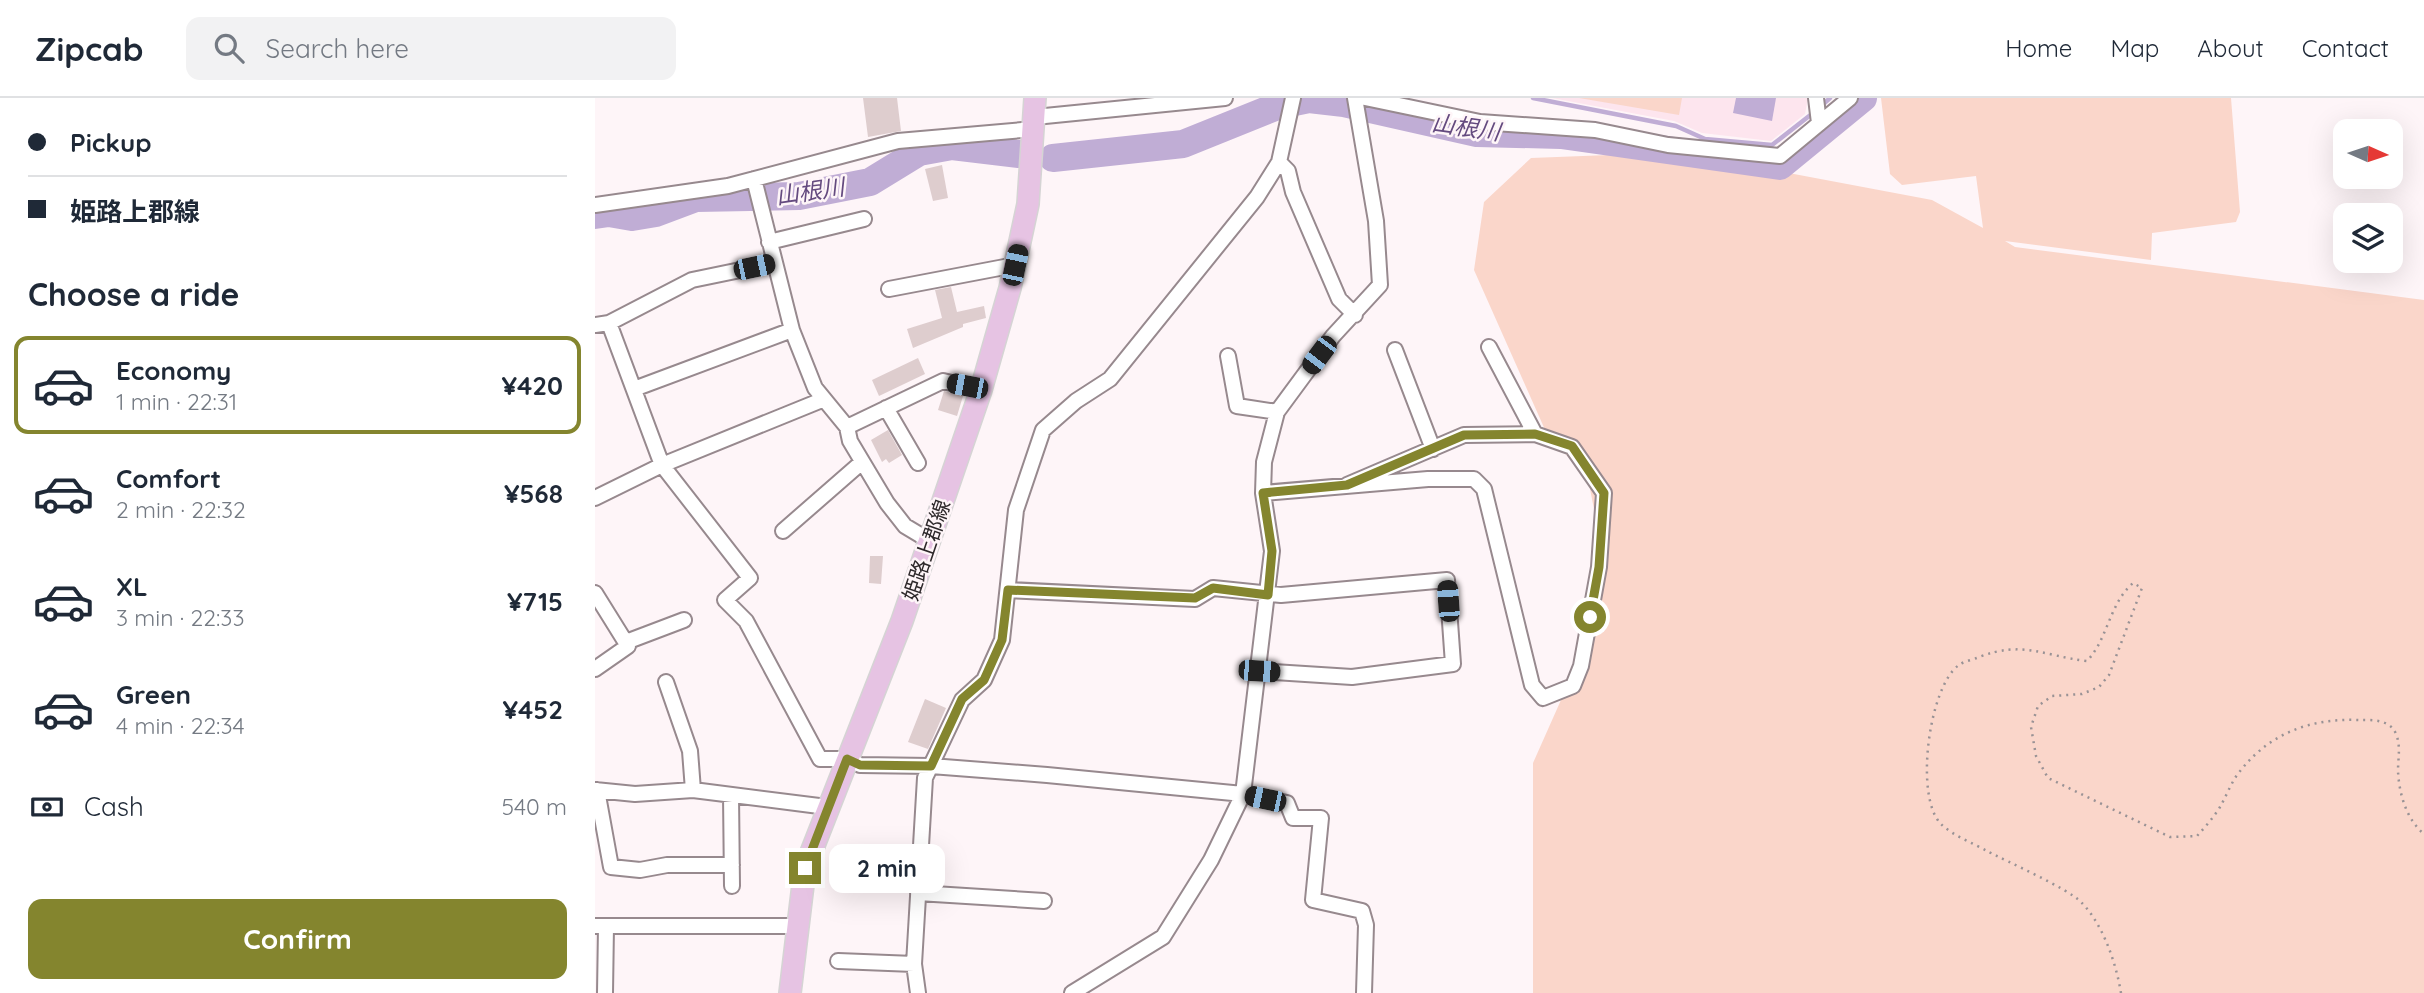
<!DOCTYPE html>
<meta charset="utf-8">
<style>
body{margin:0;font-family:Quicksand,"Noto Sans JP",sans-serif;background:#f2f2f3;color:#1f2937;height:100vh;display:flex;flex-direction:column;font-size:26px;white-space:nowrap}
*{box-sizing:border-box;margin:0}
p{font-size:23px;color:#747a83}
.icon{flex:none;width:38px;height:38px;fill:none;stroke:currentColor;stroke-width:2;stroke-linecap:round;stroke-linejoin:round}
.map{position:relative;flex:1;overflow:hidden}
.side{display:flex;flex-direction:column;background:#fff;width:595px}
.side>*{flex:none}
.guide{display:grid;align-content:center;height:154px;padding:0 28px;background:#fff}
.needle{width:46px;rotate:93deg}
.buttons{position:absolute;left:1738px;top:21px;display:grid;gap:14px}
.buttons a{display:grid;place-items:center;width:70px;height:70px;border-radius:14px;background:#fff;box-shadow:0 7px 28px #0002;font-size:35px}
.end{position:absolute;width:32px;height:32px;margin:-16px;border:9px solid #84852e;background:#fff;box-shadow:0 0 0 4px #fff}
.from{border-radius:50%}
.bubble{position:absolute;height:49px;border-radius:14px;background:#fff;box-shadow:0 7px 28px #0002;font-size:23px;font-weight:700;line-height:49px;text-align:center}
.car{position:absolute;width:21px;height:42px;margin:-21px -10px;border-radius:9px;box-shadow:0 0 5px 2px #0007;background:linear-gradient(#222 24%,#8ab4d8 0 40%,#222 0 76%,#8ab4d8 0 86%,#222 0)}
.guide b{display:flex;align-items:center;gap:24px;height:66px;font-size:26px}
.guide b+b{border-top:2px solid #e0e1e3}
.guide i{width:18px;height:18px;background:#1f2937}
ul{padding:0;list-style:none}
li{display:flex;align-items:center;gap:21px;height:98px;margin:0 14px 10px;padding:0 14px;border:4px solid transparent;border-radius:14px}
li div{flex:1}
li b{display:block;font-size:26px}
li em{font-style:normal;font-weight:700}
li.current{border-color:#84852e}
li>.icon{width:63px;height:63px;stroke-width:1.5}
h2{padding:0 28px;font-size:32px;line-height:84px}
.pay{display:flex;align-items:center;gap:18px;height:77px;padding:0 28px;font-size:26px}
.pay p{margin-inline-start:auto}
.cta{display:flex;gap:14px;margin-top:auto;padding:14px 28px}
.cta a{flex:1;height:80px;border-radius:14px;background:#84852e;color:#fff;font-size:28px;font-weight:700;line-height:80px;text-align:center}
header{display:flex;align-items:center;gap:42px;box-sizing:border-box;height:98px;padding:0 35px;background:#fff;border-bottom:2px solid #e0e1e3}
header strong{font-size:33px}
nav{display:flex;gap:38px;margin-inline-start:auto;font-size:24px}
.search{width:490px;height:63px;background:#f2f2f3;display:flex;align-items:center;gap:18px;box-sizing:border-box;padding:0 24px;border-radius:14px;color:#747a83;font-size:26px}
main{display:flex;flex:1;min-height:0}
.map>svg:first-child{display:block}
.built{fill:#fde5ee}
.green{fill:#fad6ca}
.water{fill:#c0add5}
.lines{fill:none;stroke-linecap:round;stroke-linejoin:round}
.stream{stroke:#c0add5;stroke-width:4.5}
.river{stroke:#c0add5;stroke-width:28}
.building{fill:#decdce}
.minor-casing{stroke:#97898e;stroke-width:18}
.primary-casing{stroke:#d5d4d4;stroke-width:24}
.path{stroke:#999295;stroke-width:2.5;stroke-dasharray:2 5;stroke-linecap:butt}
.minor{stroke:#fff;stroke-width:14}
.primary{stroke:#e6c3e3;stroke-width:21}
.route{stroke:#84852e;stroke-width:9}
.labels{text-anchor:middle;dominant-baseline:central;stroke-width:5;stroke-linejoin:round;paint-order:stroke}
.street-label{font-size:21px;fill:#2d282a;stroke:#fef5f8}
.water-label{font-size:23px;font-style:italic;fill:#644a7f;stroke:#fef5f8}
</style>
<header>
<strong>Zipcab</strong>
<div class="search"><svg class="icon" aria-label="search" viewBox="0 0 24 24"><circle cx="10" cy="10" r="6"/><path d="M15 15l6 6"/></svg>Search here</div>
<nav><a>Home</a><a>Map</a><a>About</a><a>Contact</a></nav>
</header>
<main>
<section class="side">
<div class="guide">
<b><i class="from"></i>Pickup</b>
<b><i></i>姫路上郡線</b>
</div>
<h2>Choose a ride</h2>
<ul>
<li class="current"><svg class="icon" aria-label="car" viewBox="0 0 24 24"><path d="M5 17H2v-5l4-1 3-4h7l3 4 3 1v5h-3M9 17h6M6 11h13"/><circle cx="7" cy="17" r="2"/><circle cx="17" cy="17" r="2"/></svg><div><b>Economy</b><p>1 min · 22:31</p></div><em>¥420</em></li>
<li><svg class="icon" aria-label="car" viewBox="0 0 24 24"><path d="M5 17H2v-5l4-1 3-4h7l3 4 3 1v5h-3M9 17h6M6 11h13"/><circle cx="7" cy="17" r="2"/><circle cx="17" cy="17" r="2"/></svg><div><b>Comfort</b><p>2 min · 22:32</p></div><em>¥568</em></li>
<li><svg class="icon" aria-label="car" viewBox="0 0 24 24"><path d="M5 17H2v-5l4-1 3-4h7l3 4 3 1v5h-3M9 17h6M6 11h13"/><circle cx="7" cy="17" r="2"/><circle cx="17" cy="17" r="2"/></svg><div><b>XL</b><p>3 min · 22:33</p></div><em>¥715</em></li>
<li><svg class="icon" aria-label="car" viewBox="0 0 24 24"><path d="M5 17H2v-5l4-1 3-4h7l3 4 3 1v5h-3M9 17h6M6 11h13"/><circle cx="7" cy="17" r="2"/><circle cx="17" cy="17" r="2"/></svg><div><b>Green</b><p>4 min · 22:34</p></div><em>¥452</em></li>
</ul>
<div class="pay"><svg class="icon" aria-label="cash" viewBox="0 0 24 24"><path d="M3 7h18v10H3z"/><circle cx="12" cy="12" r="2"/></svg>Cash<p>540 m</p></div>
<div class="cta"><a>Confirm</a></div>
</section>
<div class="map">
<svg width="1829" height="895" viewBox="0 0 1829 895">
<rect width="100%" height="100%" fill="#fef5f8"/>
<path class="built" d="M957,0H1213L1210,16L1176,43L1107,35L1079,23Z"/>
<path class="green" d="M984,0H1087L1084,17Z
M1286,0H1636L1645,114L1641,124L1557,135L1556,162L1410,143L1420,149L1829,202V895H938V665L990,548L1010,466L993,381L951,334L879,172L889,104L936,60L1066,55L1108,59L1337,102L1388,130L1381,78L1307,87L1295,76Z"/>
<path class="water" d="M1141,0H1181L1177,23L1138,15Z"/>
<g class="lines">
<path class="stream" d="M938,0L1081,28L1110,41L1177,47L1218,15
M1225,9L1235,0"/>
<path class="river" d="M458,60L588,46L685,7L714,1L749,5L882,35L966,37L1185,68L1268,0
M0,117L14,115L37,119L61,115L101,100L204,98L275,84L324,54L357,48L424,56"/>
</g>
<path class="building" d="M268,0H302L306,33L273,39Z
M347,67L353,100L338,103L330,71Z
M356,189L362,214L389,208L391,220L368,226V229L318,250L312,231L347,220L340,192Z
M323,260L330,276L284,298L277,282Z
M349,293L368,298L362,318L343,312Z
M293,332L307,357L294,365L291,361L287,364L276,342Z
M275,458H288L286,486L274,485Z
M330,601L351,610L333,651L313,644Z"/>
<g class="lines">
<g class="minor-casing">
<path id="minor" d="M770,0L885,24L1000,32L1073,47L1185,58L1255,0
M1221,0L1224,25
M440,19L630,0
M684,64L693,73L698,94L744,201L760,217
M159,81L197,232L220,290L252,329L255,343L292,405L310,428L335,443
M0,107L133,88L303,43L439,31
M174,144L269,121
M294,191L420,167
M14,225L67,367L155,480L130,502L151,523L225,661H252L265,667L336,668L452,677L648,696L692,705L698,720H726L718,802L767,813L771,827L769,895
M0,227L14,225L97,182L179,165
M894,249L940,336
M800,252L838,351
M633,258L642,308L682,314
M39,291L197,232
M291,310L323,365
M252,329L348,283L386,292
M668,395L833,381H879L889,391L937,587L948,600L978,588L986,568L1004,469L1009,395L977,349L940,336L869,337L752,387
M0,400L67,367L227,302
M188,433L267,364
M413,492L600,501L618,490L686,497L852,482L858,566L757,579L664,573
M0,495L33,548L0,571
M31,544L89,522
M71,584L95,653L98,692
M0,692L40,696L98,692L232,709
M2,692L16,769L45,772L72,767H137
M136,697L137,788
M323,795L449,803
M0,828H201
M243,863L319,866
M10,895L11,828
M323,895L319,866L330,680L367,602L389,582L407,542L421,412L448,332L481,303L515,281L662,99L684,64L698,0
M477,895L568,839L616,762L648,696L677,453L668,395L669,364L682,314L738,238L785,187L781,123L760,0"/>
</g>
<g class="primary-casing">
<path id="primary" d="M195,895L210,770L307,523L386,292L415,190L433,106L440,0"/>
</g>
<path class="path" d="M1526,895C1521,865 1508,826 1486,804C1472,790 1413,764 1392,753C1378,745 1358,738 1346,726C1319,699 1334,588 1364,567C1369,563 1378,562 1384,559C1429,542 1448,558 1492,563C1513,541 1514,506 1538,485L1547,490L1514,577L1504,589L1487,596L1457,598L1443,608L1436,629L1441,658L1453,680L1575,739L1602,738C1610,729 1619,719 1625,709C1632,697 1637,682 1646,672C1676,634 1718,620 1764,622C1777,622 1795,621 1801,636C1806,648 1803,660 1803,673C1804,695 1811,721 1829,736"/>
<use href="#minor" class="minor"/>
<use href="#primary" class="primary"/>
</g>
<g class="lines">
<path class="route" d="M210,770L252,661L265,667L336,668L367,601L389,582L407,542L413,492L600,500L618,490L673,497L677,453L668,395L752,387L869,337L940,336L977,348L1009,395L1004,469L995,519"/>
</g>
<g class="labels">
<g class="street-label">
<text transform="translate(331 452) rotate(-71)">姫路上郡線</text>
</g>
<g class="water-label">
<text transform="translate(871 29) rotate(8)">山根川</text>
<text transform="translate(215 93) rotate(-8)">山根川</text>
</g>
</g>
</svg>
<div class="buttons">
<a><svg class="needle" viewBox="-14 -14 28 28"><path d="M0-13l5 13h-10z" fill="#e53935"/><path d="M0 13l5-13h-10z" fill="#747a83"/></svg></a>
<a><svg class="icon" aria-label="layers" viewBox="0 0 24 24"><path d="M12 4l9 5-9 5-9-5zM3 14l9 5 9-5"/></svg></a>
</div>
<i class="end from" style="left:995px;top:519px"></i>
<i class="end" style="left:210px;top:770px"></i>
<div class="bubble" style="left:234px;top:746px;width:116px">2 min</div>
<i class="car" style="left:420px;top:167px;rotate:12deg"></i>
<i class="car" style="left:159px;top:169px;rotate:78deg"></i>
<i class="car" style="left:724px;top:257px;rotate:217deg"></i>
<i class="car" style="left:372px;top:288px;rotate:281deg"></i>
<i class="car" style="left:853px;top:503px;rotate:356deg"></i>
<i class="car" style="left:664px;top:573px;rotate:94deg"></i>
<i class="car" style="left:670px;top:701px;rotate:282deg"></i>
</div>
</main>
